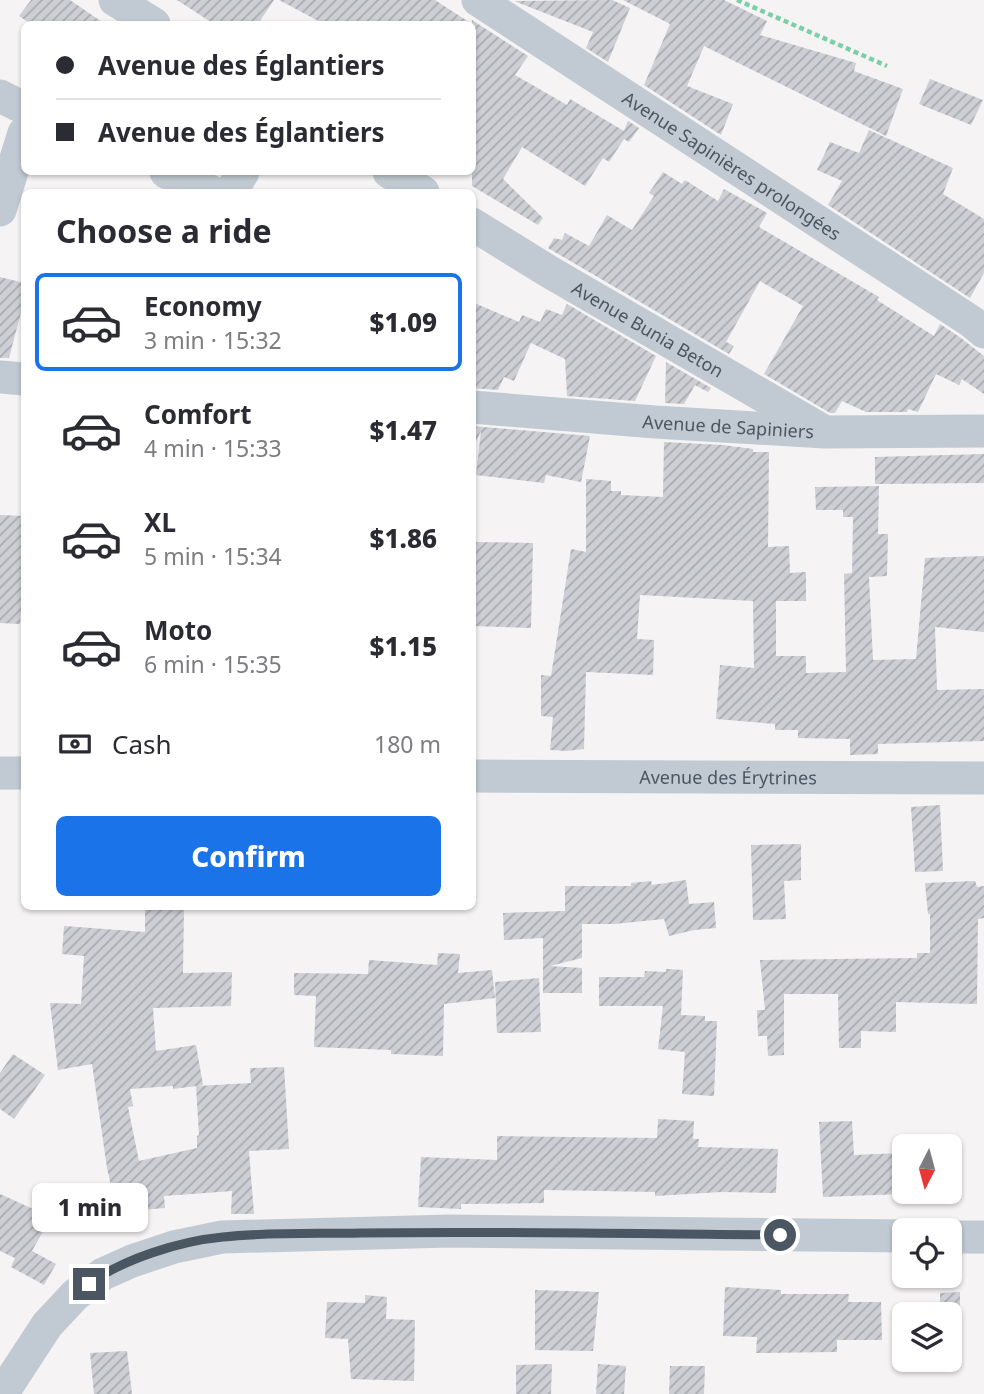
<!DOCTYPE html>
<meta charset="utf-8">
<style>
body{margin:0;font-family:"Noto Sans",sans-serif;background:#f7f7f7;color:#2b2b33;height:100vh;display:flex;flex-direction:column;font-size:26px;white-space:nowrap}
*{box-sizing:border-box;margin:0}
p{font-size:23px;color:#7c7c81}
.icon{flex:none;width:38px;height:38px;fill:none;stroke:currentColor;stroke-width:2;stroke-linecap:round;stroke-linejoin:round}
.map{position:relative;flex:1;overflow:hidden}
.sheet{position:absolute;left:21px;top:189px;width:455px;height:721px;display:flex;flex-direction:column;background:#fff;border-radius:10px;box-shadow:0 2px 5px #0004}
.sheet>*{flex:none}
.hud{position:absolute;left:21px;top:21px;width:455px;height:154px;border-radius:10px;box-shadow:0 2px 5px #0004;display:grid;align-content:center;height:154px;padding:0 35px;background:#fff}
.needle{width:46px;rotate:186deg}
.fabs{position:absolute;left:892px;top:1134px;display:grid;gap:14px}
.fabs a{display:grid;place-items:center;width:70px;height:70px;border-radius:10px;background:#fff;box-shadow:0 2px 5px #0004;font-size:35px}
.end{position:absolute;width:32px;height:32px;margin:-16px;border:9px solid #4a5661;background:#fff;box-shadow:0 0 0 4px #fff}
.from{border-radius:50%}
.bubble{position:absolute;height:49px;border-radius:10px;background:#fff;box-shadow:0 2px 5px #0004;font-size:23px;font-weight:800;line-height:49px;text-align:center}
.hud b{display:flex;align-items:center;gap:24px;height:66px;font-size:26px}
.hud b+b{border-top:2px solid #e1e1e2}
.hud i{width:18px;height:18px;background:#2b2b33}
ul{padding:0;list-style:none}
li{display:flex;align-items:center;gap:21px;height:98px;margin:0 14px 10px;padding:0 21px;border:4px solid transparent;border-radius:10px}
li div{flex:1}
li b{display:block;font-size:26px}
li em{font-style:normal;font-weight:800}
li.active{border-color:#1a73e8}
li>.icon{width:63px;height:63px;stroke-width:1.5}
h2{padding:0 35px;font-size:32px;line-height:84px}
.pay{display:flex;align-items:center;gap:18px;height:77px;padding:0 35px;font-size:26px}
.pay p{margin-inline-start:auto}
.primary-button{display:flex;gap:14px;margin-top:auto;padding:14px 35px}
.primary-button a{flex:1;height:80px;border-radius:10px;background:#1a73e8;color:#fff;font-size:28px;font-weight:800;line-height:80px;text-align:center}
.map>svg:first-child{display:block}
.building{fill:url(#building-hatch);fill-rule:evenodd}
.lines{fill:none;stroke-linecap:round;stroke-linejoin:round}
.path{stroke:#7ad0a6;stroke-width:4.5;stroke-dasharray:5 3.5;stroke-linecap:butt}
.minor{stroke:#c1cad2;stroke-width:33}
.route{stroke:#4a5661;stroke-width:9}
.labels{text-anchor:middle;dominant-baseline:central;stroke-width:6;stroke-linejoin:round;paint-order:stroke}
.street-label{font-size:18px;fill:#4a5661;stroke:#fff}
</style>
<div class="map">
<svg width="984" height="1394" viewBox="0 0 984 1394">
<defs>
<pattern id="building-hatch" width="6" height="6" patternUnits="userSpaceOnUse" patternTransform="scale(1.75)"><rect width="6" height="6" fill="#cdcfd5"/><path d="M-1 1l2-2M0 6l6-6M5 7l2-2" fill="none" stroke="#a8abb0"/></pattern>
</defs>
<rect width="100%" height="100%" fill="#f5f3f3"/>
<path class="building" d="M31,0H70L105,24H31L19,16Z
M177,0H274L258,24H214Z
M279,0H435L472,24H324Z
M612,0L630,8L608,62L586,48L593,32L514,1Z
M623,0H724L767,21L760,35L856,63L854,71L903,89L886,136L704,46L687,86L733,104L721,135L644,85L670,24Z
M472,20L528,56L515,75L567,105L570,99L624,131L628,121L639,128L629,142L624,139L609,162L603,158L585,186L522,147L503,179L543,218L538,225L472,186Z
M930,79L983,100L971,125L919,104Z
M869,130L953,168L943,194L984,219V273L970,298L828,205L842,181L817,170L830,142L859,153Z
M663,172L682,184L685,180L718,201L724,189L767,213L759,227L879,297L877,300L934,336L940,324L961,338L984,356V394L962,379L959,385L936,374L918,412L908,409L907,412H866L842,401L835,413H830L764,374L803,306L760,281L726,342L734,346L729,354L548,248L554,238L562,240L565,233L589,246L607,215L632,230L654,196L649,193Z
M0,277L24,283V301L9,358H0Z
M472,302L519,322L522,315L540,322L546,309L562,315L567,304L656,356L635,401L567,396L565,359L531,343L514,381L504,377L498,390L472,388Z
M666,362L711,388L708,392L695,385L684,404L665,403Z
M472,426L590,436L581,482L546,475L544,483L476,475L481,431L472,450Z
M664,442L723,445L753,449V452H769L768,547L789,546L790,573L806,572V601H776V656H806V673L846,672L844,574L852,573L853,517H843V510H816L815,487L879,486L878,534H888L887,576L869,577L873,660L916,659L925,558L984,556V632L935,627L937,690L984,689V741L878,744V754L850,755V739L798,738V730H775V724L716,719L720,665L754,668L753,601L640,595L637,639L654,640L653,675L586,672L584,749L566,751L550,750L553,717L541,716V675L551,676L571,549L586,552V479L611,481V491H621V495L663,497Z
M984,454V483L875,484V457Z
M0,515L24,516V559L20,624L0,623Z
M472,542L533,543L531,628L472,626Z
M940,805L943,871L915,872L911,807Z
M801,844V880L784,881L786,919L753,920L751,845Z
M686,880L689,904L714,902L716,928L694,930L669,936L664,919L614,924H582V958L550,966L582,968V993H543V938L504,940L503,913L565,911V886H631V883L651,881L652,885Z
M975,881L977,887L984,886V918L978,919L977,1004L896,1002V1032L861,1031V1048H839L838,994H784V1055L768,1056L767,1036H758L757,1010H765L760,960L917,958V953H930V914H928L925,883Z
M145,906H184L183,973L232,972L231,1006L153,1008L156,1051L196,1045L203,1085L197,1086L251,1083L250,1068L284,1067L289,1149L249,1151L254,1214H231L232,1191L164,1196L165,1208L117,1212L107,1168L92,1064L58,1070L50,1003L81,1004L84,956L62,954L64,926L145,932ZM173,1086V1089L196,1086L199,1135L197,1136V1148L139,1161L128,1107L133,1106L130,1089Z
M438,953L460,954L458,973L492,970L495,998L444,1004L443,1056L391,1054V1050L314,1047L316,996L294,995V973L368,974L369,960L437,965Z
M666,969L683,970L681,1015L705,1016V1021H717L714,1096L682,1094L685,1052L658,1049L663,1006H599V977H644L645,971L666,972Z
M539,978L541,1032L497,1033L495,982Z
M13,1054L45,1075L14,1119L0,1109V1073Z
M658,1119L694,1121L693,1139H699L698,1147L778,1149L776,1193L722,1192L655,1196V1192L544,1190V1203L461,1204V1209L418,1207L421,1157L497,1160V1136L657,1138Z
M852,1121L854,1155L902,1153L903,1194L823,1197L819,1122Z
M0,1194L51,1217L32,1251L56,1264L44,1285L11,1267L15,1258L0,1251Z
M725,1287L781,1290V1294H849L848,1302H881L882,1340H837V1352L756,1353L757,1337L723,1336Z
M535,1290L599,1292L593,1351L535,1350Z
M960,1292V1314H940V1293Z
M365,1295L387,1297L386,1319L415,1320L414,1381L351,1379L348,1339L325,1338L327,1302L365,1303Z
M127,1351L132,1394H94L90,1353Z
M552,1364L551,1394H516V1365Z
M598,1364L626,1366L624,1394H596Z
M670,1366H705L704,1394H669Z"/>
<g class="lines">
<path class="path" d="M737,0L887,66"/>
<g class="minor">
<path d="M115,0L154,24"/>
<path id="s1" d="M478,0L972,322L984,332"/>
<path d="M0,96L24,108"/>
<path d="M166,172L212,192"/>
<path d="M389,172L423,192"/>
<path d="M231,192L243,172"/>
<path d="M0,210L24,133"/>
<path id="s2" d="M472,224L548,271L820,429"/>
<path d="M0,377L24,379"/>
<path id="s3" d="M472,407L655,422L825,432L984,431"/>
<path d="M0,773H24"/>
<path id="s4" d="M472,776L984,778"/>
<path d="M950,1237H984"/>
<path d="M2,1394L47,1325L75,1295L103,1274L132,1261L174,1247L222,1237L450,1231L905,1236"/>
</g>
</g>
<g class="lines">
<path class="route" d="M89,1284C123,1259 180,1241 223,1237C268,1232 315,1234 361,1233C501,1231 641,1234 780,1235"/>
</g>
<g class="labels">
<g class="street-label">
<text stroke="none"><textPath href="#s1" startOffset="303">Avenue Sapinières prolongées</textPath></text>
<text stroke="none"><textPath href="#s2" startOffset="205">Avenue Bunia Beton</textPath></text>
<text stroke="none"><textPath href="#s3" startOffset="257">Avenue de Sapiniers</textPath></text>
<text stroke="none"><textPath href="#s4" startOffset="256">Avenue des Érytrines</textPath></text>
</g>
</g>
</svg>
<div class="fabs">
<a><svg class="needle" viewBox="-14 -14 28 28"><path d="M0-13l5 13h-10z" fill="#e53935"/><path d="M0 13l5-13h-10z" fill="#7c7c81"/></svg></a>
<a><svg class="icon" aria-label="locate" viewBox="0 0 24 24"><circle cx="12" cy="12" r="6"/><path d="M12 2v4M12 18v4M2 12h4M18 12h4"/></svg></a>
<a><svg class="icon" aria-label="layers" viewBox="0 0 24 24"><path d="M12 4l9 5-9 5-9-5zM3 14l9 5 9-5"/></svg></a>
</div>
<i class="end from" style="left:780px;top:1235px"></i>
<i class="end" style="left:89px;top:1284px"></i>
<div class="bubble" style="left:32px;top:1183px;width:116px">1 min</div>
<div class="hud">
<b><i class="from"></i>Avenue des Églantiers</b>
<b><i></i>Avenue des Églantiers</b>
</div>
<section class="sheet">
<h2>Choose a ride</h2>
<ul>
<li class="active"><svg class="icon" aria-label="car" viewBox="0 0 24 24"><path d="M5 17H2v-5l4-1 3-4h7l3 4 3 1v5h-3M9 17h6M6 11h13"/><circle cx="7" cy="17" r="2"/><circle cx="17" cy="17" r="2"/></svg><div><b>Economy</b><p>3 min · 15:32</p></div><em>$1.09</em></li>
<li><svg class="icon" aria-label="car" viewBox="0 0 24 24"><path d="M5 17H2v-5l4-1 3-4h7l3 4 3 1v5h-3M9 17h6M6 11h13"/><circle cx="7" cy="17" r="2"/><circle cx="17" cy="17" r="2"/></svg><div><b>Comfort</b><p>4 min · 15:33</p></div><em>$1.47</em></li>
<li><svg class="icon" aria-label="car" viewBox="0 0 24 24"><path d="M5 17H2v-5l4-1 3-4h7l3 4 3 1v5h-3M9 17h6M6 11h13"/><circle cx="7" cy="17" r="2"/><circle cx="17" cy="17" r="2"/></svg><div><b>XL</b><p>5 min · 15:34</p></div><em>$1.86</em></li>
<li><svg class="icon" aria-label="car" viewBox="0 0 24 24"><path d="M5 17H2v-5l4-1 3-4h7l3 4 3 1v5h-3M9 17h6M6 11h13"/><circle cx="7" cy="17" r="2"/><circle cx="17" cy="17" r="2"/></svg><div><b>Moto</b><p>6 min · 15:35</p></div><em>$1.15</em></li>
</ul>
<div class="pay"><svg class="icon" aria-label="cash" viewBox="0 0 24 24"><path d="M3 7h18v10H3z"/><circle cx="12" cy="12" r="2"/></svg>Cash<p>180 m</p></div>
<div class="primary-button"><a>Confirm</a></div>
</section>
</div>
